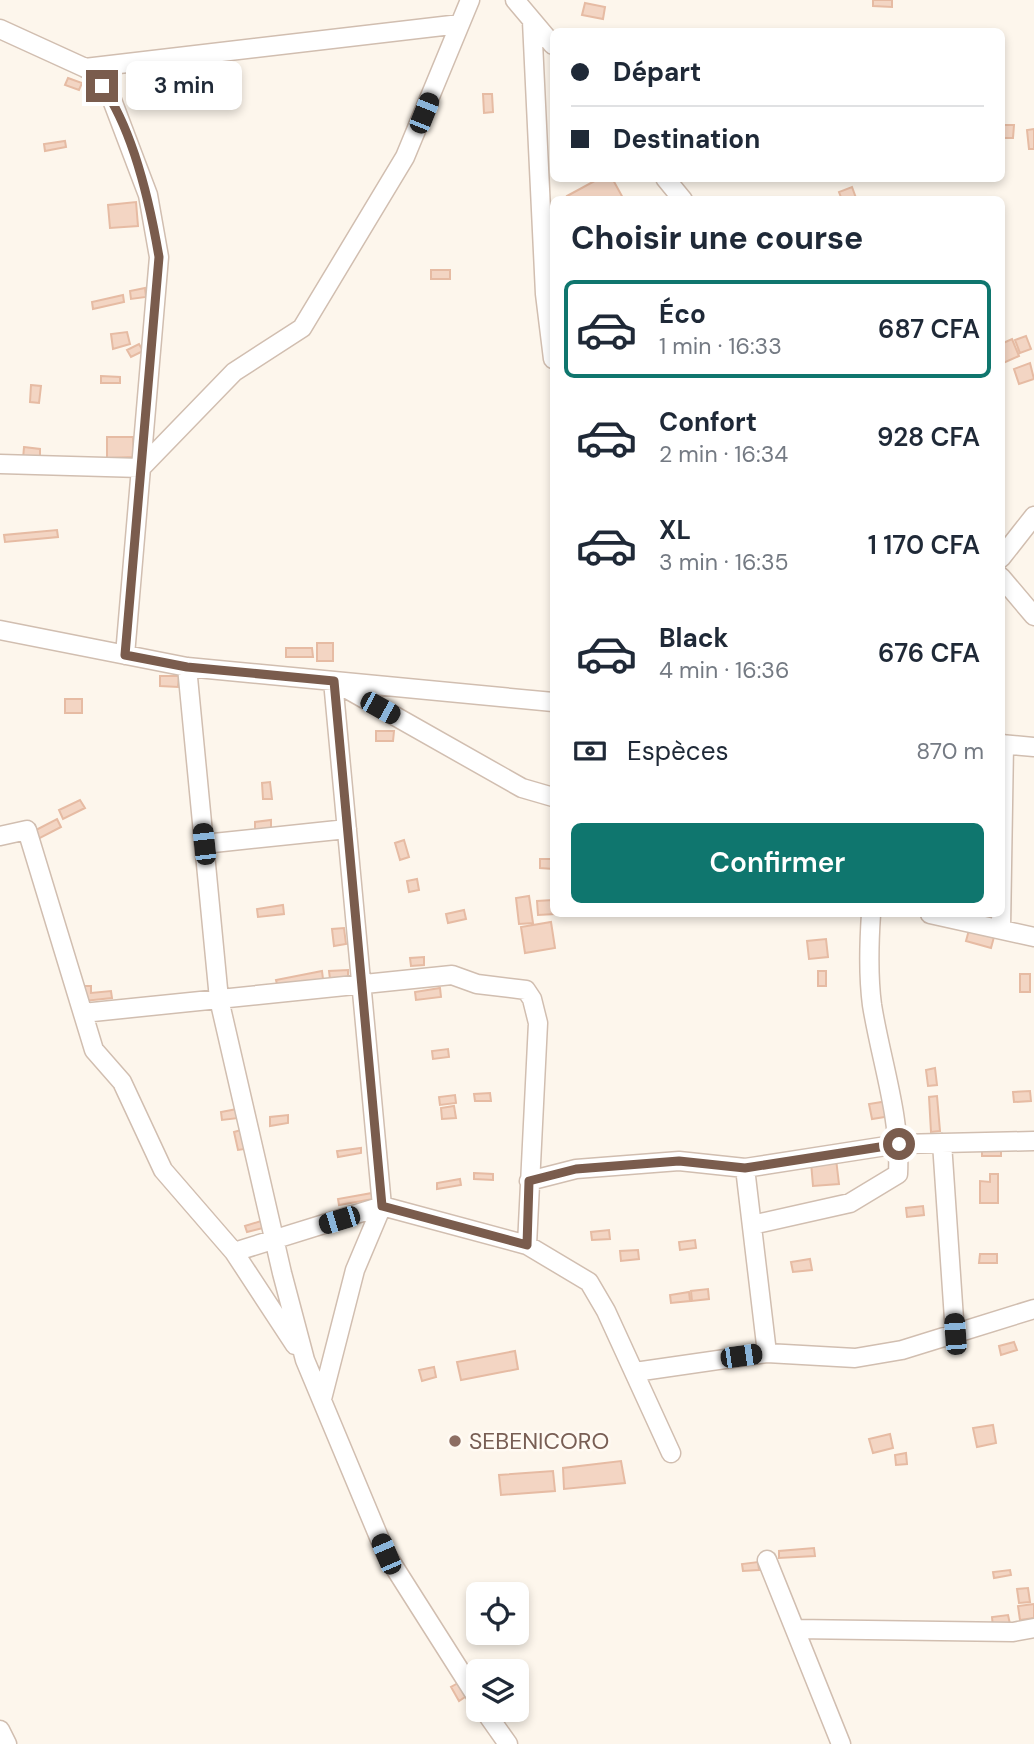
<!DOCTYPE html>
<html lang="fr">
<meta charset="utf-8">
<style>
body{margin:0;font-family:"DM Sans",sans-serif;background:#f2f2f3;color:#1f2937;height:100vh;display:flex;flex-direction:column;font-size:26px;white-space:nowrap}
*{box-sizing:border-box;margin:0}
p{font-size:23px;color:#747a83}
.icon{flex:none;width:38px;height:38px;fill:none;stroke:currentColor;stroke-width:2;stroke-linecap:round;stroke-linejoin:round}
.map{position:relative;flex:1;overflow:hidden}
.sheet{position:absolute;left:550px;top:196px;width:455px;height:721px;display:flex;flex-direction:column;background:#fff;border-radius:10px;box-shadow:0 4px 10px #0003}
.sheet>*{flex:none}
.hud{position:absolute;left:550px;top:28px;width:455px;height:154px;border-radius:10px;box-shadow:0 4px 10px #0003;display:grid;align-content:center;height:154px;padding:0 21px;background:#fff}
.controls{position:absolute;left:466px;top:1582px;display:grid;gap:14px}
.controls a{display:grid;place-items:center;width:63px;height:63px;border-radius:10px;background:#fff;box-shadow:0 4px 10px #0003;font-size:35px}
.end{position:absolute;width:32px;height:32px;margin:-16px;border:9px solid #7a5c4d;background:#fff;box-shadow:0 0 0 4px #fff}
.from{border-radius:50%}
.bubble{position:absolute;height:49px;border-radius:10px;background:#fff;box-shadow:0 4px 10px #0003;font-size:23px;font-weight:600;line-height:49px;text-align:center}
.car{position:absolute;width:21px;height:42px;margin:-21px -10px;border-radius:9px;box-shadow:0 0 5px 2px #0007;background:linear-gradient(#222 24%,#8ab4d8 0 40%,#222 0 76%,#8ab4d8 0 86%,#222 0)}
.hud b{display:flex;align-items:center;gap:24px;height:66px;font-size:26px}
.hud b+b{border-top:2px solid #e0e1e3}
.hud i{width:18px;height:18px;background:#1f2937}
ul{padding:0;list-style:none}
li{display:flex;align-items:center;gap:21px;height:98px;margin:0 14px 10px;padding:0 7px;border:4px solid transparent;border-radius:10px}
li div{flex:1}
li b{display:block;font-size:26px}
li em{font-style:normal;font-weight:600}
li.selected{border-color:#0f766e}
li>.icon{width:63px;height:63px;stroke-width:1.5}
h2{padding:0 21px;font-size:32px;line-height:84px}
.pay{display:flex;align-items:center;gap:18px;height:77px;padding:0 21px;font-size:26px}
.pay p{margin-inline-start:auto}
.primary-button{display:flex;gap:14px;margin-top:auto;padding:14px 21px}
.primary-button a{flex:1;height:80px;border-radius:10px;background:#0f766e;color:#fff;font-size:28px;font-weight:600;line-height:80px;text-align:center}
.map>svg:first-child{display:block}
.building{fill:#f3d5c3;stroke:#e6bba3;stroke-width:2}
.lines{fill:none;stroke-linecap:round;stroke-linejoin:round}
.minor-casing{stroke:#d1beb0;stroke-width:21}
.minor{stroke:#fff;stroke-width:18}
.route{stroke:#7a5c4d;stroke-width:9}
.education-dot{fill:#8d6e63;stroke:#fffaf3;stroke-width:2.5}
.labels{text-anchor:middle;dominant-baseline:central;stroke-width:5;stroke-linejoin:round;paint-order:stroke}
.education-label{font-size:23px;fill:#785e54;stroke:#fffaf3;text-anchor:start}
</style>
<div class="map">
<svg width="1034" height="1744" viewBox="0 0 1034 1744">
<rect width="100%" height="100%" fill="#fdf6ec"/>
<path class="building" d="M873,0H892V7L873,6Z
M585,3L605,7L603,19L582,15Z
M68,78L82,83L79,90L65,85Z
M483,94H492L493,112L484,113Z
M1001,125H1014L1013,138H1001Z
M1034,129V149H1029L1027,130Z
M65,141L66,147L45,151L44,144Z
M600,178H612L623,198L569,200L567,196Z
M852,187L856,198L842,200L839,192Z
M136,202L138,226L110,228L108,205Z
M431,270H450V279H431Z
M145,288L146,297L131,299L130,291Z
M123,295L124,302L93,309L92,302Z
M127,332L130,344L113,349L111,334Z
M1026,336L1031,349L1020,353L1015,340Z
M1012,339L1019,356L1001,364V344Z
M139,344L143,351L131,357L127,350Z
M1030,363L1034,379L1019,384L1014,369Z
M101,376L120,377V383H101Z
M31,385L41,386L39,403L30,402Z
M107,437H133L134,457L107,458Z
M24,447L40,449V460L23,459Z
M57,530L58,537L5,542L4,535Z
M317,643H333V661H317Z
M286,648H312L313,657H286Z
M160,676H179L178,687L160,686Z
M65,699H82V713H65Z
M376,731H394L393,741H376Z
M270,782L272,799H263L262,783Z
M80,800L85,808L63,819L59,810Z
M57,819L61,827L38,839L34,831Z
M271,820V829L255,830V822Z
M404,840L409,857L400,860L395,843Z
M540,859H553V869L540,868Z
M417,879L419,890L409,892L407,881Z
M529,896L533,923L519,924L516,898Z
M553,900L555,914L538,915L537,901Z
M283,905L284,914L258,917L257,909Z
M464,910L466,919L448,923L446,914Z
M551,922L555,948L525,953L521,927Z
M344,928L346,944L334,946L332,929Z
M969,930L994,937L991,948L966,941Z
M826,939L828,957L809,959L807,941Z
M424,957V965L411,966L410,958Z
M348,970V978L330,979L329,971Z
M322,971L323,979L278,988L276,980Z
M818,971H826V986H818Z
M1020,974H1030V992H1020Z
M83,986H91V993L111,991L112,998L84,1001Z
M440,988L441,997L416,1000L415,992Z
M448,1049L449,1057L433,1059L432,1051Z
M935,1068L937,1085L928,1086L926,1070Z
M1030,1091L1031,1101L1014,1102L1013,1092Z
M490,1093L491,1101H475L474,1094Z
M455,1095L456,1103L440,1105L439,1097Z
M937,1096L940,1131L931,1132L929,1097Z
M888,1101L891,1116L872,1119L869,1104Z
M454,1106L456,1118L442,1119L441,1108Z
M237,1109L239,1118L222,1120L221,1112Z
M288,1115V1123L270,1126V1117Z
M241,1130L245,1149L238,1150L234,1132Z
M982,1146H1001V1156H982Z
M361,1148V1153L338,1157L337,1151Z
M836,1159L839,1184L813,1186L811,1162Z
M474,1173L493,1174V1180L474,1179Z
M990,1174H998V1203H980V1181L990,1182Z
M460,1179L461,1185L437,1189V1183Z
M372,1193L373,1199L339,1205L338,1199Z
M923,1206L924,1215L907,1217L906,1208Z
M261,1221L263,1228L247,1232L245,1226Z
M609,1230L610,1239L592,1240L591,1232Z
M695,1240L696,1248L680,1250L679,1242Z
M638,1250L639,1259L621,1261L620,1251Z
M980,1254H997V1263H979Z
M810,1259L812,1270L793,1272L791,1262Z
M708,1289L709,1299L692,1301L691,1291Z
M689,1292L690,1301L671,1303L670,1295Z
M1014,1342L1017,1350L1001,1355L999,1346Z
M515,1351L518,1369L461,1380L457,1362Z
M434,1367L436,1377L422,1381L419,1370Z
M993,1425L996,1443L977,1447L973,1428Z
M890,1434L893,1448L873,1453L869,1439Z
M906,1453L907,1464L896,1465L895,1455Z
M621,1461L625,1483L564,1489L563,1468Z
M553,1471L555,1491L501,1495L499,1475Z
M814,1548L815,1556L779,1558V1551Z
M758,1562L759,1570L743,1571L742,1564Z
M1010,1570L1011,1575L994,1578L993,1572Z
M1028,1588L1030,1602L1019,1603L1017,1589Z
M1034,1604V1618L1020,1620L1018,1606Z
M1008,1615L1010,1624L993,1627L992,1617Z
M460,1682L468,1695L459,1701L451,1687Z"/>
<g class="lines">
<g class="minor-casing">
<path id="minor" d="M515,0L553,45
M532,21L545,294L553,359
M0,29L92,71L112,100L148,195L159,257L125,655
M85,68L460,24
M665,178L683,200
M0,464L141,468L234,372L302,328L405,157L470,0
M1001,558L1034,516
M1001,577L1034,616
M0,630L187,667L553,702
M187,667L219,999L282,1273L305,1360L386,1554L478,1699
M340,685L522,788L553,797
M1001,744L1034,747
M0,836L27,830L94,1050L122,1082L163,1170L234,1252L295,1345
M204,844L347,829
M930,914L1034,937
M1001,928L1004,744
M83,1013L452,975L477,984L526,990L532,999L538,1023L527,1245
M942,1143L955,1334
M745,1168L767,1353
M529,1181L576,1169L679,1161L745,1168L899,1144L1034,1141
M752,1225L850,1203L898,1174C901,1117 881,1061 872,1005C868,975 869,944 871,914
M234,1252L382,1206L527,1245L589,1282L606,1311L671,1453
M635,1372L767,1353L855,1358L902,1350L1034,1309
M322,1399L355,1270L382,1206L333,681
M767,1560L841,1744
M795,1629L1013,1632L1034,1628
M484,1710L508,1744
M0,1730L7,1744"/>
</g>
<use href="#minor" class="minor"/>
</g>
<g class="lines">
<path class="route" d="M102,86C134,131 150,204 159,257L125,655L187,667L334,681L382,1206L527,1245L529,1181L576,1169L679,1161L745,1168L899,1144"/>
</g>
<circle class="education-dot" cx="455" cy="1441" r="7"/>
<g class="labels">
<g class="education-label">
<text x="469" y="1441">SEBENICORO</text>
</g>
</g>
</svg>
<div class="controls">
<a><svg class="icon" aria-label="locate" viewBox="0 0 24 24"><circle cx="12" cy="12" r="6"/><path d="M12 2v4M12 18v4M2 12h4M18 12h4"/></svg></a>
<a><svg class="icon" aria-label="layers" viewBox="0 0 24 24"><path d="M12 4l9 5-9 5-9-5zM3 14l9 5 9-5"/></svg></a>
</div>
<i class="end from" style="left:899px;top:1144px"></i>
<i class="end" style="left:102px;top:86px"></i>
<div class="bubble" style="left:126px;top:61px;width:116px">3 min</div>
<i class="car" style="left:424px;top:113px;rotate:22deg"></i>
<i class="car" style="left:380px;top:708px;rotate:119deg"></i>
<i class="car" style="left:204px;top:844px;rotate:354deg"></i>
<i class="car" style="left:339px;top:1220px;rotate:253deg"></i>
<i class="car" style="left:955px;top:1334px;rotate:356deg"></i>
<i class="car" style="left:741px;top:1356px;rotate:82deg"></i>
<i class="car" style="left:386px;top:1554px;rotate:337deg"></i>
<div class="hud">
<b><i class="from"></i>Départ</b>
<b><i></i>Destination</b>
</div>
<section class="sheet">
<h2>Choisir une course</h2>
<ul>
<li class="selected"><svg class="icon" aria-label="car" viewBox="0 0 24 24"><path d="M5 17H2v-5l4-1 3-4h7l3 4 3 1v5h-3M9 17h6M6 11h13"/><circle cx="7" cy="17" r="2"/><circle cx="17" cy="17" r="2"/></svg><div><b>Éco</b><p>1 min · 16:33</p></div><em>687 CFA</em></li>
<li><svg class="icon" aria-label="car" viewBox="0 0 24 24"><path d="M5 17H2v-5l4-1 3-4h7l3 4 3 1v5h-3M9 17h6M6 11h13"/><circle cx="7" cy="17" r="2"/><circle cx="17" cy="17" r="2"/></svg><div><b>Confort</b><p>2 min · 16:34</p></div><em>928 CFA</em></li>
<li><svg class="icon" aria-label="car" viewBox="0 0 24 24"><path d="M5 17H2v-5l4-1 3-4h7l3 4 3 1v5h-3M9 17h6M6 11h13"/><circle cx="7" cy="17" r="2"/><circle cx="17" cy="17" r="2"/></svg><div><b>XL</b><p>3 min · 16:35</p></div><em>1 170 CFA</em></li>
<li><svg class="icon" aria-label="car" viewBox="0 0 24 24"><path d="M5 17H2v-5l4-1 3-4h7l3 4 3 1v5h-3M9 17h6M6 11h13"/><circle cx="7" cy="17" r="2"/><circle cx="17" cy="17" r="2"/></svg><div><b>Black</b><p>4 min · 16:36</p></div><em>676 CFA</em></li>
</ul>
<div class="pay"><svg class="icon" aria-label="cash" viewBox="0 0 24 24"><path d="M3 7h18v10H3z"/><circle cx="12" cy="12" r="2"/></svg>Espèces<p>870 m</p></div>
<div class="primary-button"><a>Confirmer</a></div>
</section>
</div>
